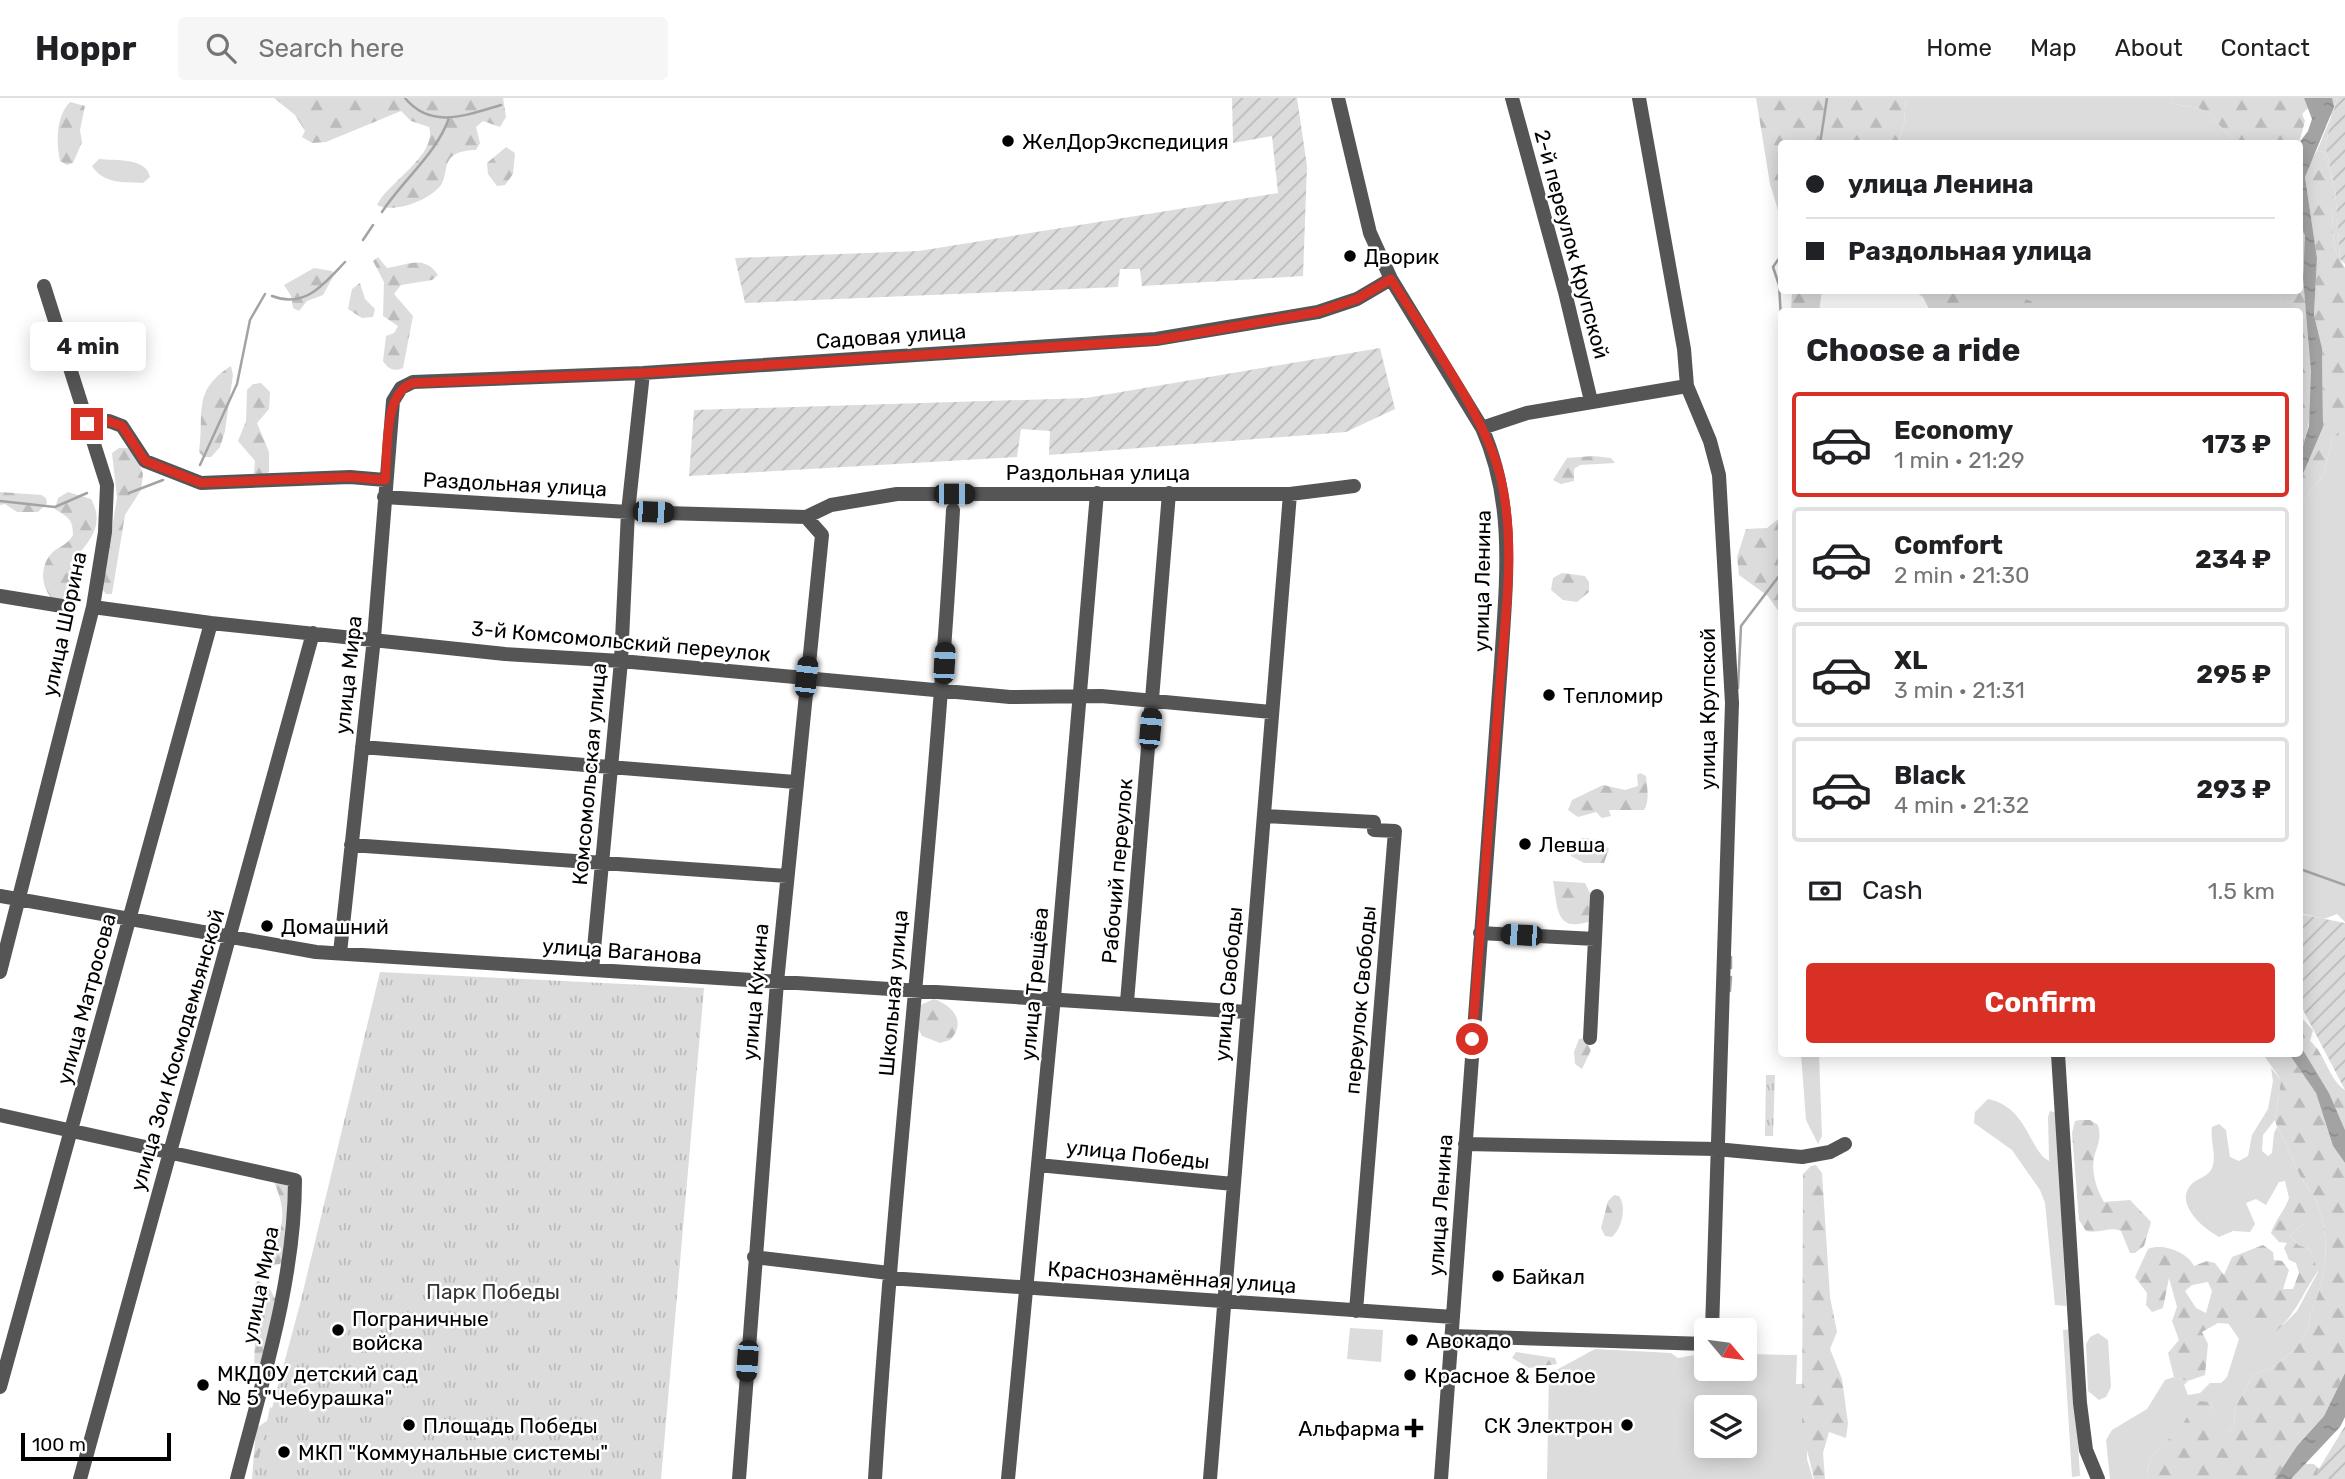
<!DOCTYPE html>
<meta charset="utf-8">
<style>
body{margin:0;font-family:Rubik,sans-serif;background:#f6f6f6;color:#202124;height:100vh;display:flex;flex-direction:column;font-size:26px;white-space:nowrap}
*{box-sizing:border-box;margin:0}
p{font-size:23px;color:#757577}
.icon{flex:none;width:38px;height:38px;fill:none;stroke:currentColor;stroke-width:2;stroke-linecap:round;stroke-linejoin:round}
.map{position:relative;flex:1;overflow:hidden}
.details{position:absolute;left:1778px;top:210px;width:525px;height:749px;display:flex;flex-direction:column;background:#fff;border-radius:7px;box-shadow:0 4px 18px #0003}
.details>*{flex:none}
.hud{position:absolute;left:1778px;top:42px;width:525px;height:154px;border-radius:7px;box-shadow:0 4px 18px #0003;display:grid;align-content:center;height:154px;padding:0 28px;background:#fff}
.needle{width:46px;rotate:119deg}
.tools{position:absolute;left:1694px;top:1220px;display:grid;gap:14px}
.tools a{display:grid;place-items:center;width:63px;height:63px;border-radius:7px;background:#fff;box-shadow:0 4px 18px #0003;font-size:35px}
.scale{position:absolute;left:21px;bottom:18px;width:150px;box-sizing:border-box;padding-left:7px;border:4px solid #000;border-top:0;font-size:19px;line-height:24px;white-space:nowrap;color:#000;-webkit-text-stroke:5px #fff;paint-order:stroke}
.end{position:absolute;width:32px;height:32px;margin:-16px;border:9px solid #d93025;background:#fff;box-shadow:0 0 0 4px #fff}
.from{border-radius:50%}
.bubble{position:absolute;height:49px;border-radius:7px;background:#fff;box-shadow:0 4px 18px #0003;font-size:23px;font-weight:700;line-height:49px;text-align:center}
.car{position:absolute;width:21px;height:42px;margin:-21px -10px;border-radius:9px;box-shadow:0 0 5px 2px #0007;background:linear-gradient(#222 24%,#8ab4d8 0 40%,#222 0 76%,#8ab4d8 0 86%,#222 0)}
.hud b{display:flex;align-items:center;gap:24px;height:66px;font-size:26px}
.hud b+b{border-top:2px solid #e0e0e0}
.hud i{width:18px;height:18px;background:#202124}
ul{padding:0;list-style:none}
li{display:flex;align-items:center;gap:21px;height:105px;margin:0 14px 10px;padding:0 14px;border:4px solid #e0e0e0;border-radius:7px}
li div{flex:1}
li b{display:block;font-size:26px}
li em{font-style:normal;font-weight:700}
li.on{border-color:#d93025}
li>.icon{width:63px;height:63px;stroke-width:1.5}
h2{padding:0 28px;font-size:32px;line-height:84px}
.pay{display:flex;align-items:center;gap:18px;height:77px;padding:0 28px;font-size:26px}
.pay p{margin-inline-start:auto}
.primary-button{display:flex;gap:14px;margin-top:auto;padding:14px 28px}
.primary-button a{flex:1;height:80px;border-radius:7px;background:#d93025;color:#fff;font-size:28px;font-weight:700;line-height:80px;text-align:center}
header{display:flex;align-items:center;gap:42px;box-sizing:border-box;height:98px;padding:0 35px;background:#fff;border-bottom:2px solid #e0e0e0}
header strong{font-size:33px}
nav{display:flex;gap:38px;margin-inline-start:auto;font-size:24px}
.search{width:490px;height:63px;background:#f6f6f6;display:flex;align-items:center;gap:18px;box-sizing:border-box;padding:0 24px;border-radius:7px;color:#757577;font-size:26px}
.map>svg:first-child{display:block}
.grass{fill:#dcdcdc;fill-rule:evenodd}
.forest{fill:url(#forest-firs);fill-rule:evenodd}
.park{fill:url(#park-tufts)}
.garden{fill:url(#garden-furrows)}
.water{fill:url(#water-ripples)}
.lines{fill:none;stroke-linecap:round;stroke-linejoin:round}
.stream{stroke:#a3a3a3;stroke-width:2.5}
.minor{stroke:#555;stroke-width:14}
.route{stroke:#d93025;stroke-width:9}
.poi-dot{fill:#000;stroke:#fff;stroke-width:2.5}
.labels{text-anchor:middle;dominant-baseline:central;stroke-width:5;stroke-linejoin:round;paint-order:stroke}
.poi-label{font-size:21px;fill:#000;stroke:#fff;text-anchor:start}
.street-label{font-size:21px;fill:#000;stroke:#fff}
.park-label{font-size:21px;fill:#333;stroke:#fff}
</style>
<header>
<strong>Hoppr</strong>
<div class="search"><svg class="icon" aria-label="search" viewBox="0 0 24 24"><circle cx="10" cy="10" r="6"/><path d="M15 15l6 6"/></svg>Search here</div>
<nav><a>Home</a><a>Map</a><a>About</a><a>Contact</a></nav>
</header>
<div class="map">
<svg width="2345" height="1381" viewBox="0 0 2345 1381">
<defs>
<pattern id="forest-firs" width="22" height="20" patternUnits="userSpaceOnUse" patternTransform="scale(1.75)"><rect width="22" height="20" fill="#dcdcdc"/><path d="M5 1l3.5 6h-7zM16 11l3.5 6h-7z" fill="#bbb"/></pattern>
<pattern id="park-tufts" width="24" height="20" patternUnits="userSpaceOnUse" patternTransform="scale(1.75)"><rect width="24" height="20" fill="#dcdcdc"/><path d="M3 7l-1-3M5 7V3M7 7l1-3M15 17l-1-3M17 17v-4M19 17l1-3" fill="none" stroke="#bbb"/></pattern>
<pattern id="garden-furrows" width="10" height="10" patternUnits="userSpaceOnUse" patternTransform="scale(1.75)"><rect width="10" height="10" fill="#dcdcdc"/><path d="M-1 1l2-2M0 10L10 0M9 11l2-2" fill="none" stroke="#bbb"/></pattern>
<pattern id="water-ripples" width="26" height="14" patternUnits="userSpaceOnUse" patternTransform="scale(1.75)"><rect width="26" height="14" fill="#a3a3a3"/><path d="M2 4q2-2 4 0t4 0M15 11q2-2 4 0t4 0" fill="none" stroke="#8b8b8b"/></pattern>
</defs>
<rect width="100%" height="100%" fill="#fff"/>
<path class="grass" d="M1906,0H2171L2174,6L2199,10L2209,16L2236,45L1898,46L1904,26Z
M2332,0H2337L2325,47L2335,90L2340,161L2345,170C2328,153 2334,115 2333,91C2333,80 2327,66 2323,54L2317,53L2331,19Z
M99,61C115,63 146,59 150,79L143,85C124,84 103,86 92,68Z
M1951,193H2277L2282,202V213H1953Z
M2345,335V824L2337,816L2324,821L2300,815V408L2324,376L2333,339Z
M1801,956H1819L1822,1038L1818,1046L1806,1022Z
M2271,970L2281,982L2275,1022L2263,1037L2262,1053L2268,1058L2272,1055L2274,1035L2277,1029C2287,1045 2292,1062 2300,1078C2305,1087 2313,1095 2317,1105C2331,1140 2327,1181 2311,1214C2309,1219 2310,1224 2308,1229C2298,1254 2277,1269 2253,1277L2234,1312L2235,1325L2229,1333L2219,1331L2210,1304C2189,1314 2194,1311 2182,1328C2166,1348 2147,1350 2147,1381H2110L2106,1342L2112,1332L2147,1311L2165,1282L2174,1279L2188,1283L2184,1287L2188,1297L2200,1295L2210,1285H2221L2227,1279L2239,1241L2228,1225L2283,1227L2297,1213L2318,1174L2310,1151L2298,1147L2290,1137L2307,1123L2300,1100H2289L2285,1083L2279,1084L2266,1107L2256,1101L2246,1105L2255,1126L2250,1134L2233,1133L2219,1139C2204,1131 2175,1107 2190,1088C2197,1079 2210,1080 2213,1067C2216,1055 2210,1042 2212,1029L2219,1026L2226,1032L2230,1059L2239,1063L2248,1058L2252,1037L2268,1011L2273,983Z
M1988,1001C2028,1009 2029,1053 2049,1063L2048,1019L2050,1013L2057,1015L2066,1208L2055,1207L2045,1105L2040,1092L2012,1052L1974,1025L1975,1014Z
M1350,1230L1383,1232L1381,1264L1347,1261Z
M2071,1231L2080,1378L2072,1379L2063,1232Z
M2098,1235L2108,1242L2111,1289L2106,1299L2099,1302L2088,1293L2086,1246L2090,1239Z
M1595,1251L1671,1255L1678,1260L1706,1255V1270H1745V1256L1797,1257L1796,1286H1808L1807,1361L1813,1381H1547L1549,1276ZM1706,1309H1745V1348H1706Z"/>
<path class="forest" d="M274,0H503L506,19L500,29L483,23L476,29L480,45L476,52C470,52 460,53 454,57C444,63 447,78 441,87C430,102 394,116 377,107C387,85 438,57 429,29L411,23L401,13L326,44L312,45L302,39L305,33L295,17Z
M1756,0H1906L1904,26L1898,45L1782,46L1781,122L1770,86Z
M2171,0H2304L2309,9L2302,16L2305,23L2299,45H2236L2209,16L2199,10L2174,6Z
M70,4L85,8L80,32L82,44L73,65L67,67L60,63C56,44 56,18 70,4Z
M506,49L515,55L513,76L505,87L497,88L488,76L487,65Z
M2317,53L2323,54C2327,66 2333,79 2333,91C2334,115 2328,153 2345,170V335L2333,339L2324,376L2300,408V383L2323,329L2322,250L2314,217L2317,160L2305,79L2308,68Z
M2300,122C2312,140 2301,161 2303,181C2308,238 2321,302 2300,358V214L2282,213V202L2277,193L2300,192Z
M378,159L387,170C408,167 424,156 438,177L432,182L401,187L394,196L413,218L403,270C394,274 388,271 383,263L386,238L394,235L398,228L383,218L384,184L373,163Z
M314,170L332,173L334,177L323,197L307,203L299,213L293,210L291,198L284,187Z
M360,185L365,201L375,211L373,219L362,220L348,211L352,191Z
M1792,193H1822L1819,213H1791Z
M1914,193H1964L1972,213H1930L1923,199Z
M2009,196L2031,203L2036,213H2006Z
M231,268L233,277L225,333L220,349L211,359H204L199,354C205,316 191,293 231,268Z
M261,285L270,294L269,311L257,325L269,354V374L264,377L254,375L255,363L238,343L246,323L247,292L253,286Z
M119,350H127L135,355L143,376L141,392L125,417L112,496H106L102,491L117,400L112,355Z
M1593,358L1611,360L1615,365L1580,367L1574,371V383L1561,386L1553,382L1567,360Z
M0,394L41,397L46,400L47,405L38,414H17L5,406L0,407Z
M68,394L91,401C106,428 88,446 70,465L76,492L67,502L55,503C41,493 39,469 51,456C58,448 67,448 73,437C73,420 67,419 55,411L58,400Z
M1781,419V517L1768,498L1739,477L1737,459L1746,431L1767,430Z
M1562,475L1585,478L1589,484V494L1577,504L1563,502L1551,492L1553,480Z
M1640,675L1646,678C1647,688 1650,704 1644,712H1609L1611,718L1602,720L1596,714L1578,719L1568,712L1572,702L1603,687L1625,692L1638,688L1637,677Z
M1583,740L1598,742L1609,751L1604,765H1584L1571,758L1569,746Z
M1553,783L1585,785L1591,797V823C1554,836 1558,808 1553,783Z
M934,901C953,908 967,924 950,942L940,945L922,938L915,924L918,908Z
M2300,918L2313,932L2310,943C2325,955 2329,982 2345,992V1032L2329,995L2300,947Z
M1584,940L1591,952L1582,971L1575,966L1574,954L1579,941Z
M2263,956H2289L2316,995L2333,1048L2345,1065V1275L2324,1318L2297,1348L2275,1381H2147C2147,1349 2167,1348 2182,1327C2188,1319 2191,1310 2197,1303L2210,1304L2219,1330L2229,1333L2235,1325L2234,1312L2253,1277C2277,1269 2298,1254 2308,1229C2310,1224 2309,1219 2311,1214C2327,1181 2331,1140 2317,1105C2313,1095 2305,1087 2300,1078C2292,1062 2287,1045 2277,1029L2275,1022L2281,982Z
M2080,1022H2090L2098,1027C2102,1041 2097,1047 2094,1060C2091,1075 2097,1092 2104,1104L2130,1102L2151,1124L2144,1148L2135,1155H2130L2121,1133C2111,1128 2099,1136 2086,1133L2079,1122L2072,1035L2075,1023Z
M1816,1067L1822,1075L1830,1199L1837,1234L1830,1251L1842,1281L1848,1325L1846,1340L1829,1334L1823,1355L1825,1381H1814L1802,1331L1803,1076L1811,1068Z
M273,1082H282L293,1094L288,1154L280,1166L270,1167C279,1131 291,1121 273,1082Z
M1614,1097L1619,1098C1627,1109 1622,1130 1612,1139L1605,1138L1601,1130L1608,1103Z
M2289,1100H2300L2307,1107V1123L2290,1137L2298,1147L2310,1151L2318,1173C2299,1201 2297,1216 2270,1239H2256L2245,1227L2218,1225L2202,1234L2208,1246L2205,1277L2188,1283L2174,1279L2168,1255L2179,1242L2172,1223L2177,1209L2169,1180L2163,1210L2152,1214L2146,1207L2147,1195L2135,1179L2148,1151C2163,1145 2187,1154 2194,1168L2207,1163L2215,1165L2224,1177L2232,1159L2263,1147L2273,1154L2274,1162L2282,1163L2289,1172L2283,1191H2293L2299,1175L2296,1165L2289,1162L2284,1150L2287,1145L2279,1144L2271,1135C2276,1121 2284,1114 2289,1100ZM2208,1184L2212,1193L2206,1215L2196,1210L2185,1193L2192,1187Z
M258,1183L268,1188L276,1202L265,1276L256,1280C250,1249 263,1217 255,1186Z
M1516,1254L1555,1260L1557,1266L1529,1270L1512,1260Z
M270,1309L278,1314L297,1381H252L256,1330L267,1323Z
M2305,1366H2314L2319,1371L2317,1381H2291Z"/>
<path class="park" d="M380,874L704,890L661,1381H253L300,1206Z
M1766,977H1775L1773,1038H1765Z"/>
<path class="garden" d="M1232,0H1297L1307,68L1303,178L1142,188L1140,171H1120L1118,189L745,205L735,160L919,153L1278,95L1272,38L1233,45Z
M2337,0H2345V166L2340,161L2335,90L2325,47Z
M1380,250L1395,311L1346,334L1049,357L1050,333L1021,331L1017,359L689,378L694,312L1086,300Z
M2300,816L2345,825V992L2300,906Z
M2345,1328V1381H2317V1374Z"/>
<path class="water" d="M2304,0H2332L2334,9L2305,79L2317,160L2314,217L2322,250L2323,329L2300,383V358L2309,328L2311,273L2303,180L2305,138L2300,122L2299,45L2308,33L2312,21Z
M2300,947L2329,995L2345,1032V1065L2333,1048L2316,995L2289,956H2300Z
M2345,1275V1319L2340,1329L2291,1381H2275L2297,1348L2324,1318Z"/>
<g class="lines">
<path class="stream" d="M405,0C431,32 467,17 501,7
M1820,46L1827,0
M382,114C402,83 437,55 449,20
M363,142L373,127
M1780,159L1773,169L1779,187L1782,236
M272,198C305,211 324,186 345,164
M200,367L237,286L250,222L265,196
M129,395L163,382
M0,403L55,409L87,395
M1738,590L1741,528L1782,474
M2300,771L2345,787
M1731,870V859
M1730,893L1731,879"/>
<path class="minor" d="M1338,0L1370,135L1391,181L1482,330C1516,406 1506,485 1501,566L1441,1381
M1512,0L1565,194L1591,303
M1639,0L1684,251L1687,288L1710,343L1719,377L1732,605L1712,1232
M87,326L109,323L122,328L145,363L201,385L350,379L385,382
M1482,330L1527,315L1687,288
M384,399L628,414L806,419L831,407L897,396H1290L1354,388
M0,498L62,508
M93,509L211,525L505,556L621,563L1010,599L1101,598L1271,614
M362,649L795,684
M1264,718L1374,724V732L1395,733L1356,1213
M351,747L787,778
M0,798L316,854L1247,914
M1480,835L1595,841L1590,940
M1595,841L1597,798
M340,855L374,540L393,303L401,290L413,284L643,275L1156,241L1318,214L1357,201L1391,181
M592,872L621,563L628,414L643,275
M0,874L93,509L105,434L107,387L44,188
M1127,904L1169,395
M2058,956L2080,1305L2086,1352L2098,1381
M0,1017L295,1082C295,1182 262,1284 237,1381
M1465,1046L1716,1051L1802,1059L1830,1054L1845,1046
M1038,1067L1233,1086
M754,1159L889,1175
M889,1180L1453,1219
M1452,1238L1706,1246
M0,1289L211,525
M80,1381L313,535
M739,1381L777,884L822,437L806,419
M875,1381C895,1058 935,736 953,412
M1008,1381L1054,899L1097,395
M1210,1381L1290,396"/>
</g>
<g class="lines">
<path class="route" d="M87,326L108,323L122,328L145,363L201,385L350,379L385,382C388,355 383,294 413,285L643,275L1156,242L1318,214L1357,201L1391,181C1425,236 1487,320 1501,381C1517,450 1504,527 1499,597C1490,712 1481,826 1472,941"/>
</g>
<g class="poi-dot">
<circle cx="1008" cy="43" r="7"/>
<circle cx="1350" cy="158" r="7"/>
<circle cx="1549" cy="597" r="7"/>
<circle cx="1525" cy="746" r="7"/>
<circle cx="267" cy="828" r="7"/>
<circle cx="1498" cy="1178" r="7"/>
<circle cx="338" cy="1232" r="7"/>
<circle cx="1412" cy="1242" r="7"/>
<circle cx="1410" cy="1277" r="7"/>
<circle cx="203" cy="1287" r="7"/>
<circle cx="409" cy="1327" r="7"/>
<circle cx="1627" cy="1327" r="7"/>
<path d="M1410.5 1319.5h7v7h7v7h-7v7h-7v-7h-7v-7h7z"/>
<circle cx="284" cy="1354" r="7"/>
</g>
<g class="labels">
<g class="poi-label">
<text x="1022" y="43">ЖелДорЭкспедиция</text>
<text x="1364" y="158">Дворик</text>
<text x="1563" y="597">Тепломир</text>
<text x="1539" y="746">Левша</text>
<text x="281" y="828">Домашний</text>
<text x="1512" y="1178">Байкал</text>
<text x="352" y="1220">Пограничные<tspan x="352" dy="24">войска</tspan></text>
<text x="1426" y="1242">Авокадо</text>
<text x="217" y="1275">МКДОУ детский сад<tspan x="217" dy="24">№ 5 "Чебурашка"</tspan></text>
<text x="1424" y="1277">Красное &amp; Белое</text>
<text x="423" y="1327">Площадь Победы</text>
<text x="1613" y="1327" text-anchor="end">СК Электрон</text>
<text x="1400" y="1330" text-anchor="end">Альфарма</text>
<text x="298" y="1354">МКП "Коммунальные системы"</text>
</g>
<g class="street-label">
<text transform="translate(1572 146) rotate(75)">2-й переулок Крупской</text>
<text transform="translate(891 238) rotate(-4)">Садовая улица</text>
<text x="1098" y="374">Раздольная улица</text>
<text transform="translate(515 386) rotate(3)">Раздольная улица</text>
<text transform="translate(1482 483) rotate(-89)">улица Ленина</text>
<text transform="translate(64 526) rotate(-78)">улица Шорина</text>
<text transform="translate(621 543) rotate(5)">3-й Комсомольский переулок</text>
<text transform="translate(348 577) rotate(-84)">улица Мира</text>
<text transform="translate(1707 611) rotate(-90)">улица Крупской</text>
<text transform="translate(589 676) rotate(-85)">Комсомольская улица</text>
<text transform="translate(1117 773) rotate(-85)">Рабочий переулок</text>
<text transform="translate(622 853) rotate(4)">улица Ваганова</text>
<text transform="translate(1034 886) rotate(-85)">улица Трещёва</text>
<text transform="translate(1228 886) rotate(-85)">улица Свободы</text>
<text transform="translate(755 894) rotate(-85)">улица Кукина</text>
<text transform="translate(893 895) rotate(-85)">Школьная улица</text>
<text transform="translate(86 901) rotate(-75)">улица Матросова</text>
<text transform="translate(1360 902) rotate(-85)">переулок Свободы</text>
<text transform="translate(177 952) rotate(-74)">улица Зои Космодемьянской</text>
<text transform="translate(1138 1056) rotate(6)">улица Победы</text>
<text transform="translate(1440 1107) rotate(-86)">улица Ленина</text>
<text transform="translate(1172 1179) rotate(4)">Краснознамённая улица</text>
<text transform="translate(260 1187) rotate(-79)">улица Мира</text>
</g>
<g class="park-label">
<text x="493" y="1193">Парк Победы</text>
</g>
</g>
</svg>
<div class="tools">
<a><svg class="needle" viewBox="-14 -14 28 28"><path d="M0-13l5 13h-10z" fill="#e53935"/><path d="M0 13l5-13h-10z" fill="#757577"/></svg></a>
<a><svg class="icon" aria-label="layers" viewBox="0 0 24 24"><path d="M12 4l9 5-9 5-9-5zM3 14l9 5 9-5"/></svg></a>
</div>
<div class="scale">100 m</div>
<i class="end from" style="left:1472px;top:941px"></i>
<i class="end" style="left:87px;top:326px"></i>
<div class="bubble" style="left:30px;top:224px;width:116px">4 min</div>
<i class="car" style="left:954px;top:396px;rotate:90deg"></i>
<i class="car" style="left:653px;top:414px;rotate:92deg"></i>
<i class="car" style="left:944px;top:565px;rotate:3deg"></i>
<i class="car" style="left:806px;top:579px;rotate:6deg"></i>
<i class="car" style="left:1150px;top:631px;rotate:5deg"></i>
<i class="car" style="left:1521px;top:837px;rotate:273deg"></i>
<i class="car" style="left:747px;top:1263px;rotate:184deg"></i>
<div class="hud">
<b><i class="from"></i>улица Ленина</b>
<b><i></i>Раздольная улица</b>
</div>
<section class="details">
<h2>Choose a ride</h2>
<ul>
<li class="on"><svg class="icon" aria-label="car" viewBox="0 0 24 24"><path d="M5 17H2v-5l4-1 3-4h7l3 4 3 1v5h-3M9 17h6M6 11h13"/><circle cx="7" cy="17" r="2"/><circle cx="17" cy="17" r="2"/></svg><div><b>Economy</b><p>1 min · 21:29</p></div><em>173 ₽</em></li>
<li><svg class="icon" aria-label="car" viewBox="0 0 24 24"><path d="M5 17H2v-5l4-1 3-4h7l3 4 3 1v5h-3M9 17h6M6 11h13"/><circle cx="7" cy="17" r="2"/><circle cx="17" cy="17" r="2"/></svg><div><b>Comfort</b><p>2 min · 21:30</p></div><em>234 ₽</em></li>
<li><svg class="icon" aria-label="car" viewBox="0 0 24 24"><path d="M5 17H2v-5l4-1 3-4h7l3 4 3 1v5h-3M9 17h6M6 11h13"/><circle cx="7" cy="17" r="2"/><circle cx="17" cy="17" r="2"/></svg><div><b>XL</b><p>3 min · 21:31</p></div><em>295 ₽</em></li>
<li><svg class="icon" aria-label="car" viewBox="0 0 24 24"><path d="M5 17H2v-5l4-1 3-4h7l3 4 3 1v5h-3M9 17h6M6 11h13"/><circle cx="7" cy="17" r="2"/><circle cx="17" cy="17" r="2"/></svg><div><b>Black</b><p>4 min · 21:32</p></div><em>293 ₽</em></li>
</ul>
<div class="pay"><svg class="icon" aria-label="cash" viewBox="0 0 24 24"><path d="M3 7h18v10H3z"/><circle cx="12" cy="12" r="2"/></svg>Cash<p>1.5 km</p></div>
<div class="primary-button"><a>Confirm</a></div>
</section>
</div>
